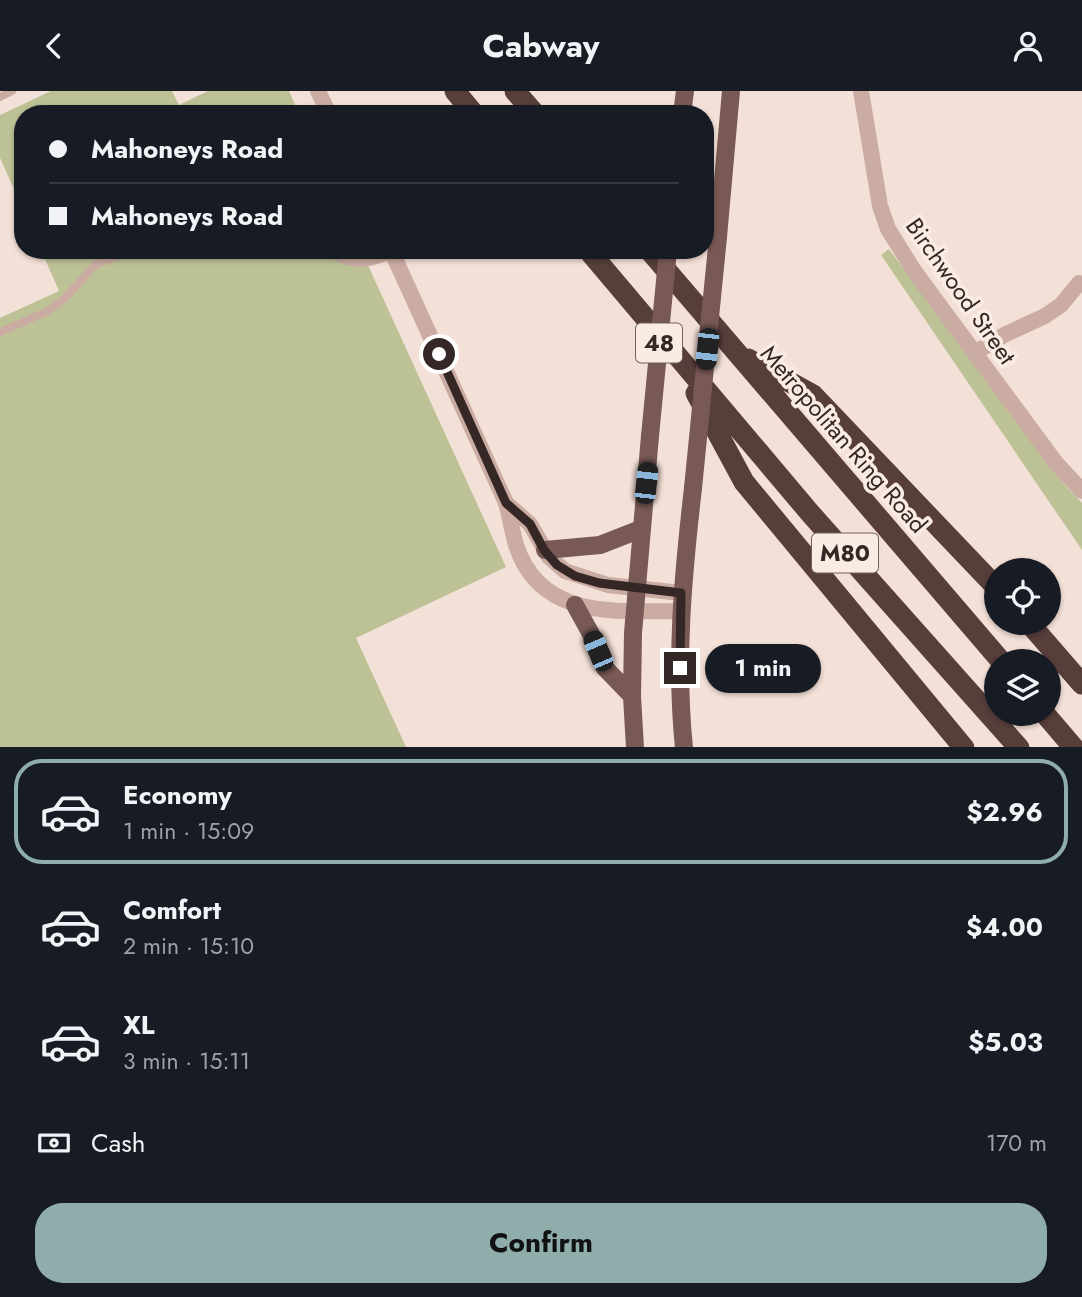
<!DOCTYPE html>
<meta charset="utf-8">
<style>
body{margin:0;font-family:Jost,sans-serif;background:#242831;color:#f1f3f6;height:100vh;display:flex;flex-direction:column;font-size:26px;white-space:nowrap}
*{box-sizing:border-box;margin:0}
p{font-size:23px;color:#9ea1a6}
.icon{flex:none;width:38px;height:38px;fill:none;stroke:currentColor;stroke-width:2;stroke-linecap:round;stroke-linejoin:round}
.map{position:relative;height:656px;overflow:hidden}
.drawer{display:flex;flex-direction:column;background:#171b24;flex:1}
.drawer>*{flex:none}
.top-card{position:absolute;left:14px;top:14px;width:700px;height:154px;border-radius:28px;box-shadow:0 2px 5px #0004;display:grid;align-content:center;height:154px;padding:0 35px;background:#171b24}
.buttons{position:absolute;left:984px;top:467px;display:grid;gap:14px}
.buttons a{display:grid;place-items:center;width:77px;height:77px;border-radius:50%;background:#171b24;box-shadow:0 2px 5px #0004;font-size:35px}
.end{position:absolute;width:32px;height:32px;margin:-16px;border:9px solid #352725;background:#fff;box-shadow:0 0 0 4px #fff}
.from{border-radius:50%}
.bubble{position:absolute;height:49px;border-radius:24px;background:#171b24;box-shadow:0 2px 5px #0004;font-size:23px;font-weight:700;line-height:49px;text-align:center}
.car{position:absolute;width:21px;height:42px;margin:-21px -10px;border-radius:9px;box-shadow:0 0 5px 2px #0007;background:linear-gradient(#222 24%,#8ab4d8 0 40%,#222 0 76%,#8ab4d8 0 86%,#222 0)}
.top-card b{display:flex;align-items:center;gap:24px;height:66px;font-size:26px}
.top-card b+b{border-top:2px solid #363941}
.top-card i{width:18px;height:18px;background:#f1f3f6}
ul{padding:12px 0 0;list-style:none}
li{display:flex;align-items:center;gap:21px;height:105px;margin:0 14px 10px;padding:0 21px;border:4px solid transparent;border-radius:28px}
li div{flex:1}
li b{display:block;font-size:26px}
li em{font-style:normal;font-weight:700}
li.current{border-color:#8faeab}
li>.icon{width:63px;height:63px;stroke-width:1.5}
.pay{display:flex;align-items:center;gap:18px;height:77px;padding:0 35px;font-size:26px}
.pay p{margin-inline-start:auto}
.primary-button{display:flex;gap:14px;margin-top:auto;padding:14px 35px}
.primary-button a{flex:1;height:80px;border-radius:28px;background:#8faeab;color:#111;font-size:28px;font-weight:700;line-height:80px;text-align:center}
header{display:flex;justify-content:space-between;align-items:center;height:91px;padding:0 35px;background:#171b24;font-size:32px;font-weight:700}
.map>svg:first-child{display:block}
.green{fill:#bdc296}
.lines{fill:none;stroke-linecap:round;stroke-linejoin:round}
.lane{stroke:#cbaca2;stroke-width:8}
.street{stroke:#cbaca2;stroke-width:16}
.primary{stroke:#795955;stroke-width:18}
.highway{stroke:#573e3b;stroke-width:21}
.primary-bridge{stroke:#795955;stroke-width:18}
.route{stroke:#352725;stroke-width:9}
.labels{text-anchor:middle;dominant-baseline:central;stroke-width:7;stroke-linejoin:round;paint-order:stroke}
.shield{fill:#faebe3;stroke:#70625e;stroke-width:2}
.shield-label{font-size:23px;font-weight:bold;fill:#352725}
.street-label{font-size:24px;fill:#352725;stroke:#faebe3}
</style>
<header><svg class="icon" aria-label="back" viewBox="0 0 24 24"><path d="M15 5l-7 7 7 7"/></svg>Cabway<svg class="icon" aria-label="person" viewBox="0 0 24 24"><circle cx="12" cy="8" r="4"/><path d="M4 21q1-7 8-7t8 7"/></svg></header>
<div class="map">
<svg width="1082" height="657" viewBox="0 0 1082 657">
<rect width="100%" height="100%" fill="#f3e0d7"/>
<path class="green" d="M51,0H172L179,14L208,0H289L299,23H23V118L0,67V24Z
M889,158L1064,393L1082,412V459L881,164Z
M41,159H361L506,476L356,547L406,656H0V227L59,200Z"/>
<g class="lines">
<path class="lane" d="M0,6L12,0
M321,159C353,174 360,177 393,163
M0,241L48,220L65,207L95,174L133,159"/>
<path class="street" d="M318,0L329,23
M861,0L880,115L888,138L915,181L1056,372L1082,400
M391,159L506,412C510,426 512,440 516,454C540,529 617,520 680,520
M976,261L1004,244L1045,225L1061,214L1079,192
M506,412L530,433L549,466L565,480L608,494L681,502"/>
<path class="primary" d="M682,23L685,0
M718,146L731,0
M545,459L600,454L641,438
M575,514L591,543L604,576L632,605
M635,657L632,605L633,542L650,345
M684,657C675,569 683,484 693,397"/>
<path class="highway" d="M455,0L474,23
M515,0L535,23
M588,159L810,422L1019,657
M649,159L1001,570
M748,268L813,304L996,496
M696,302L744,391L964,657
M1029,532L1082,593
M1045,623L1074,657"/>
<path class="primary-bridge" d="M650,345L668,159
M693,397L718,146"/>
</g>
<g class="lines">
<path class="route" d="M439,263L506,412L530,433L544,459L557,474L575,485L599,492L681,502L680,577"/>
</g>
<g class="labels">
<g class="shield">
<rect x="636" y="232.5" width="46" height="39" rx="5"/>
<rect x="812" y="442.5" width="66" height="39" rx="5"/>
</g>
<g class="shield-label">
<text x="659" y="252">48</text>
<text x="845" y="462">M80</text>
</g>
<g class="street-label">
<text transform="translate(961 200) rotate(55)">Birchwood Street</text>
<text transform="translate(844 348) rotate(49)">Metropolitan Ring Road</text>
</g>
</g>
</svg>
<div class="buttons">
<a><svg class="icon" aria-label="locate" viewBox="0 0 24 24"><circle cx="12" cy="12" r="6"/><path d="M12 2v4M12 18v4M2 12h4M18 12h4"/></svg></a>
<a><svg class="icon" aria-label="layers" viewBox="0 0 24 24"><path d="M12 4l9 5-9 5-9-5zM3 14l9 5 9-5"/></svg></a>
</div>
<i class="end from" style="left:439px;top:263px"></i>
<i class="end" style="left:680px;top:577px"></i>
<div class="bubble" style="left:705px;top:553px;width:116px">1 min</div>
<i class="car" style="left:707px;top:258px;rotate:186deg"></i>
<i class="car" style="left:646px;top:392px;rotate:6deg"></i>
<i class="car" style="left:598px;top:560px;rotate:337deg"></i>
<div class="top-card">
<b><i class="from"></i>Mahoneys Road</b>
<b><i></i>Mahoneys Road</b>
</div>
</div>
<section class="drawer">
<ul>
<li class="current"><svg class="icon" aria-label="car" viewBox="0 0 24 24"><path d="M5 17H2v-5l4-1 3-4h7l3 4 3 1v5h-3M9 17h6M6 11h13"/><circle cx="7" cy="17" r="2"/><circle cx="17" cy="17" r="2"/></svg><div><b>Economy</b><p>1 min · 15:09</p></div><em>$2.96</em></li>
<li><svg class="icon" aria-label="car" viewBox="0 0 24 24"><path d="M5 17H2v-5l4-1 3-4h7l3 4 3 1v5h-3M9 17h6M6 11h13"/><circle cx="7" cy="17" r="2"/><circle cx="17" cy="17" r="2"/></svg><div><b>Comfort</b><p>2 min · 15:10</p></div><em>$4.00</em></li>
<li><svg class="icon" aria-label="car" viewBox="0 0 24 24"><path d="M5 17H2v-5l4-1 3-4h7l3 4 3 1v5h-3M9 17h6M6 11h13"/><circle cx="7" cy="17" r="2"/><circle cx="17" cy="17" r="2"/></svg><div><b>XL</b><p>3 min · 15:11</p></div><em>$5.03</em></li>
</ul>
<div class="pay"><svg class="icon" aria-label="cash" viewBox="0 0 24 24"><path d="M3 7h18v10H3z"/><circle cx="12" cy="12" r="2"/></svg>Cash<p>170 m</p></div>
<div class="primary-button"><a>Confirm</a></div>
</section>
